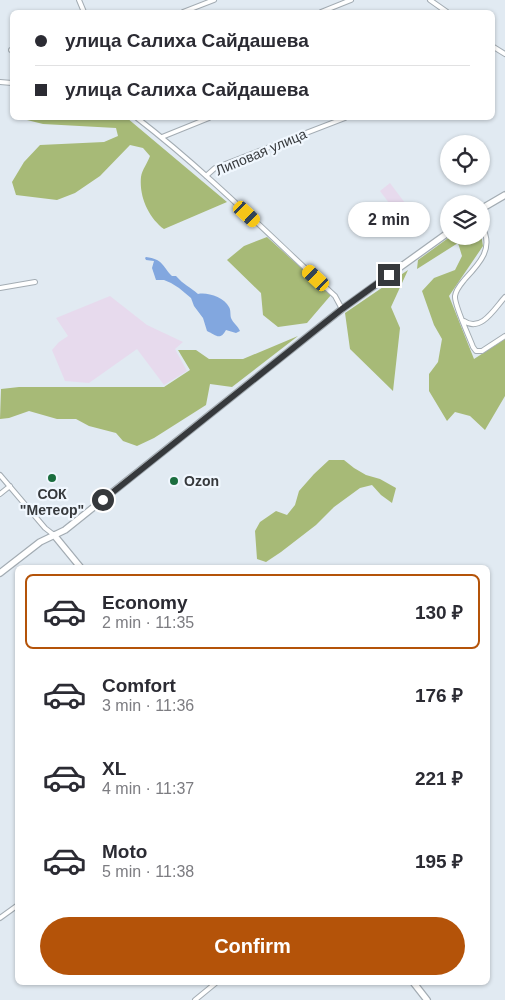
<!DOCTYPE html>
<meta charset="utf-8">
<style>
body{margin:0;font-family:Helvetica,sans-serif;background:#f7f7f7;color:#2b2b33;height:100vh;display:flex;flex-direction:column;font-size:19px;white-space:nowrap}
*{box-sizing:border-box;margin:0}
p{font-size:16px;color:#7c7c81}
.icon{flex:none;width:28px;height:28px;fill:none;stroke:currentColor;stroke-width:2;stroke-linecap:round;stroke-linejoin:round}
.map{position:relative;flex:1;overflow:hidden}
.side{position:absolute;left:15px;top:565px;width:475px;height:420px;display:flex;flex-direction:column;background:#fff;border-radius:8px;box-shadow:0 1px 4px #0004}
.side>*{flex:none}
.guide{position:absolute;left:10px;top:10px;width:485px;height:110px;border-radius:8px;box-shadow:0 1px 4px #0004;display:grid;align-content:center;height:110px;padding:0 25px;background:#fff}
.fabs{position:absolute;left:440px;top:135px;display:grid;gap:10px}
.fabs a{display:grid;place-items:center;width:50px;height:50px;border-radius:50%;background:#fff;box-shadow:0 1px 4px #0004;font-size:25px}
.end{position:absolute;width:22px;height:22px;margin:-11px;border:6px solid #36393c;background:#fff;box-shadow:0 0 0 2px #fff}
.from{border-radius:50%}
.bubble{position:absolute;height:35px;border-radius:18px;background:#fff;box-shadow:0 1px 4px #0004;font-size:16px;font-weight:700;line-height:35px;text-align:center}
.car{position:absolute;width:15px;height:30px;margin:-15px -8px;border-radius:6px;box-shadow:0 0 4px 1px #0007;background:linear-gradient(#f5c518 24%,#345 0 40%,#f5c518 0 76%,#345 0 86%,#f5c518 0)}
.guide b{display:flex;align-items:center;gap:18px;height:48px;font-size:19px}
.guide b+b{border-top:1px solid #e1e1e2}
.guide i{width:12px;height:12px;background:#2b2b33}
ul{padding:9px 0 0;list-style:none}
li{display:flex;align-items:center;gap:15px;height:75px;margin:0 10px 8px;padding:0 15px;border:2px solid transparent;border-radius:8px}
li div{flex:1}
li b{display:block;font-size:19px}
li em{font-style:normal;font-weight:700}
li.active{border-color:#b45309}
li>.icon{width:45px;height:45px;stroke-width:1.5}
.cta{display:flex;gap:10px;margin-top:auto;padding:10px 25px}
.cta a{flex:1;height:58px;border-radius:30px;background:#b45309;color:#fff;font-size:20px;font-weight:700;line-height:58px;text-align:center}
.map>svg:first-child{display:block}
.industrial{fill:#e7daed}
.forest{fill:#a7ba77}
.water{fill:#82a7df}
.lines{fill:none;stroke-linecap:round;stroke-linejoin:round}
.street-casing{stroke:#a3acb3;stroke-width:6}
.secondary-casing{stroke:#a3acb3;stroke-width:8}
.street{stroke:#fff;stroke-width:4}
.secondary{stroke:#fff;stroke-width:5.5}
.route{stroke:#36393c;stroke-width:6}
.poi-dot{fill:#1a6d3e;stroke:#f0f7fe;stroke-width:2}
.labels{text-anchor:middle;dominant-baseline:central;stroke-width:4.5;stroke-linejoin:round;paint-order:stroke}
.street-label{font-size:14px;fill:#36393c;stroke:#f0f7fe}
.poi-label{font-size:14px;font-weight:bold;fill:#36393c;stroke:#f0f7fe;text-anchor:start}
</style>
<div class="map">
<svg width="505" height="1000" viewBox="0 0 505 1000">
<rect width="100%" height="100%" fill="#e1eaf2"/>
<path class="industrial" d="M390,183L417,219L407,227L380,191Z
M110,296L147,325L183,342L175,349L187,371L164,385L137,349L89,383L65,381L52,350L59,342L68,336L56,318Z"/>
<path class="forest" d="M19,118H127L227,202L164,229C149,218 139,197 141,177C142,170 148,162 150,156L143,148L130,145L100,176L75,193L57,200L16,195L12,182L24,162L40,145L104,142L118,136L116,128L43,124Z
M481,234L483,246L449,296L474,359L505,339V396L485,430L470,416L455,412L447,421L429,391V374L438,362L442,339L434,325L422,291L434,278L455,270L462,256L458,243L417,269L418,260L451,236H481Z
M267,237L331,295L307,323L278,327L263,315L261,293L227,260L244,246Z
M408,270L391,307L400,328L393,391L350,349L345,313Z
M298,336L232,387L210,384L206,405L154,438L137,446L123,441L116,433L89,426L76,419H57L29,411L9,418L0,419L1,389L19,387H164L190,370L178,350H196L209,359H243Z
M329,460H344L354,468L366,475L380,479L396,488L392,503L381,495L372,485L360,488L334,507L316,525L281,552L266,562L257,559L255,531L260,522L276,511L287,515L295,505L299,491L314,474Z"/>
<path class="water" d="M146,257C163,259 162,266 172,276H176C184,285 190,287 198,294C207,292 224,297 229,307C231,310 230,314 231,318C233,323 238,326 240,331L236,333L226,330C220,341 216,335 207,331L203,318L194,306L191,298L179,288L171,283L164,280H156L152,268L154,261L146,260L145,258Z"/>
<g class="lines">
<g class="street-casing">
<path id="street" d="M79,0L84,12
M430,0L447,12
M183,12L214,0
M321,12L351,0
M492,46L505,54
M11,50H12
M0,82L12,83
M137,118C207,172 270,236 335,296L342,309
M162,137L209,118
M206,176L215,168L345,118
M481,225C495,247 480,263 465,279C461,284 456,289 455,296C454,305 469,336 473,347L476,351H482L505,336
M0,288L35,282
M464,321C481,333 495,308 505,297
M0,475L45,528L54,535
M0,494L10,486
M0,918L18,905
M195,1000L217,982"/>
</g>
<g class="secondary-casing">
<path id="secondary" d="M481,209L505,195
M54,535L81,568
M0,573L40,542L65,530L342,309L449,232
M413,982L427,1000"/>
</g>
<use href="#street" class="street"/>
<use href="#secondary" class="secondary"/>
</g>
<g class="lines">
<path class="route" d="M103,500L342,309L389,275"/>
</g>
<g class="poi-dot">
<circle cx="52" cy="478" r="5"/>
<circle cx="174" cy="481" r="5"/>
</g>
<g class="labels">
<g class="street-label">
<text transform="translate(261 152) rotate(-23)">Липовая улица</text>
</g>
<g class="poi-label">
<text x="184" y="481">Ozon</text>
<text x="52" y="494" text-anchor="middle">СОК<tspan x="52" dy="16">"Метеор"</tspan></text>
</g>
</g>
</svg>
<div class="fabs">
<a><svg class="icon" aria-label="locate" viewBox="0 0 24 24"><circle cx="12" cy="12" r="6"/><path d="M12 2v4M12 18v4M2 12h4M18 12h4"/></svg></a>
<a><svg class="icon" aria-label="layers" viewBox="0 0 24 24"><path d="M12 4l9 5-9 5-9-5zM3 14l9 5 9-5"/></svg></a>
</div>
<i class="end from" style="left:103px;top:500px"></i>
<i class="end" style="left:389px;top:275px"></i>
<div class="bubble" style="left:348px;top:202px;width:82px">2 min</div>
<i class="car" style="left:247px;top:214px;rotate:133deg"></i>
<i class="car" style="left:316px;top:278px;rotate:313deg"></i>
<div class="guide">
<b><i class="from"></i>улица Салиха Сайдашева</b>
<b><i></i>улица Салиха Сайдашева</b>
</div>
<section class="side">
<ul>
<li class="active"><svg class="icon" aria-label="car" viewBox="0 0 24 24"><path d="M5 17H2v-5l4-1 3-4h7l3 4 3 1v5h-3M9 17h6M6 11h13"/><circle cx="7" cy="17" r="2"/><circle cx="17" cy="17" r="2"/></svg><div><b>Economy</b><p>2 min · 11:35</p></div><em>130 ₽</em></li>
<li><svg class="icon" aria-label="car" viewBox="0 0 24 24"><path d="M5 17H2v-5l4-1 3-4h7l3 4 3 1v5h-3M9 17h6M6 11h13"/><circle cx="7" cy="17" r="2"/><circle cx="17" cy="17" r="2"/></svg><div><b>Comfort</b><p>3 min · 11:36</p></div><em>176 ₽</em></li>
<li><svg class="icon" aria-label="car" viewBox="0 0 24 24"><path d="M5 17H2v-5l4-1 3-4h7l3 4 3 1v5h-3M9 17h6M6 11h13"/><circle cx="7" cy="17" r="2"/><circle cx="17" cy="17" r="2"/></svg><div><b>XL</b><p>4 min · 11:37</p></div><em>221 ₽</em></li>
<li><svg class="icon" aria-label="car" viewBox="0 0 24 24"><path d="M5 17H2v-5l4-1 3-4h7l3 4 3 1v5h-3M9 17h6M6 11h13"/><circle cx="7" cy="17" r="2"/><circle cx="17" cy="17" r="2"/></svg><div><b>Moto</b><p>5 min · 11:38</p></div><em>195 ₽</em></li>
</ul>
<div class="cta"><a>Confirm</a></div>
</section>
</div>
